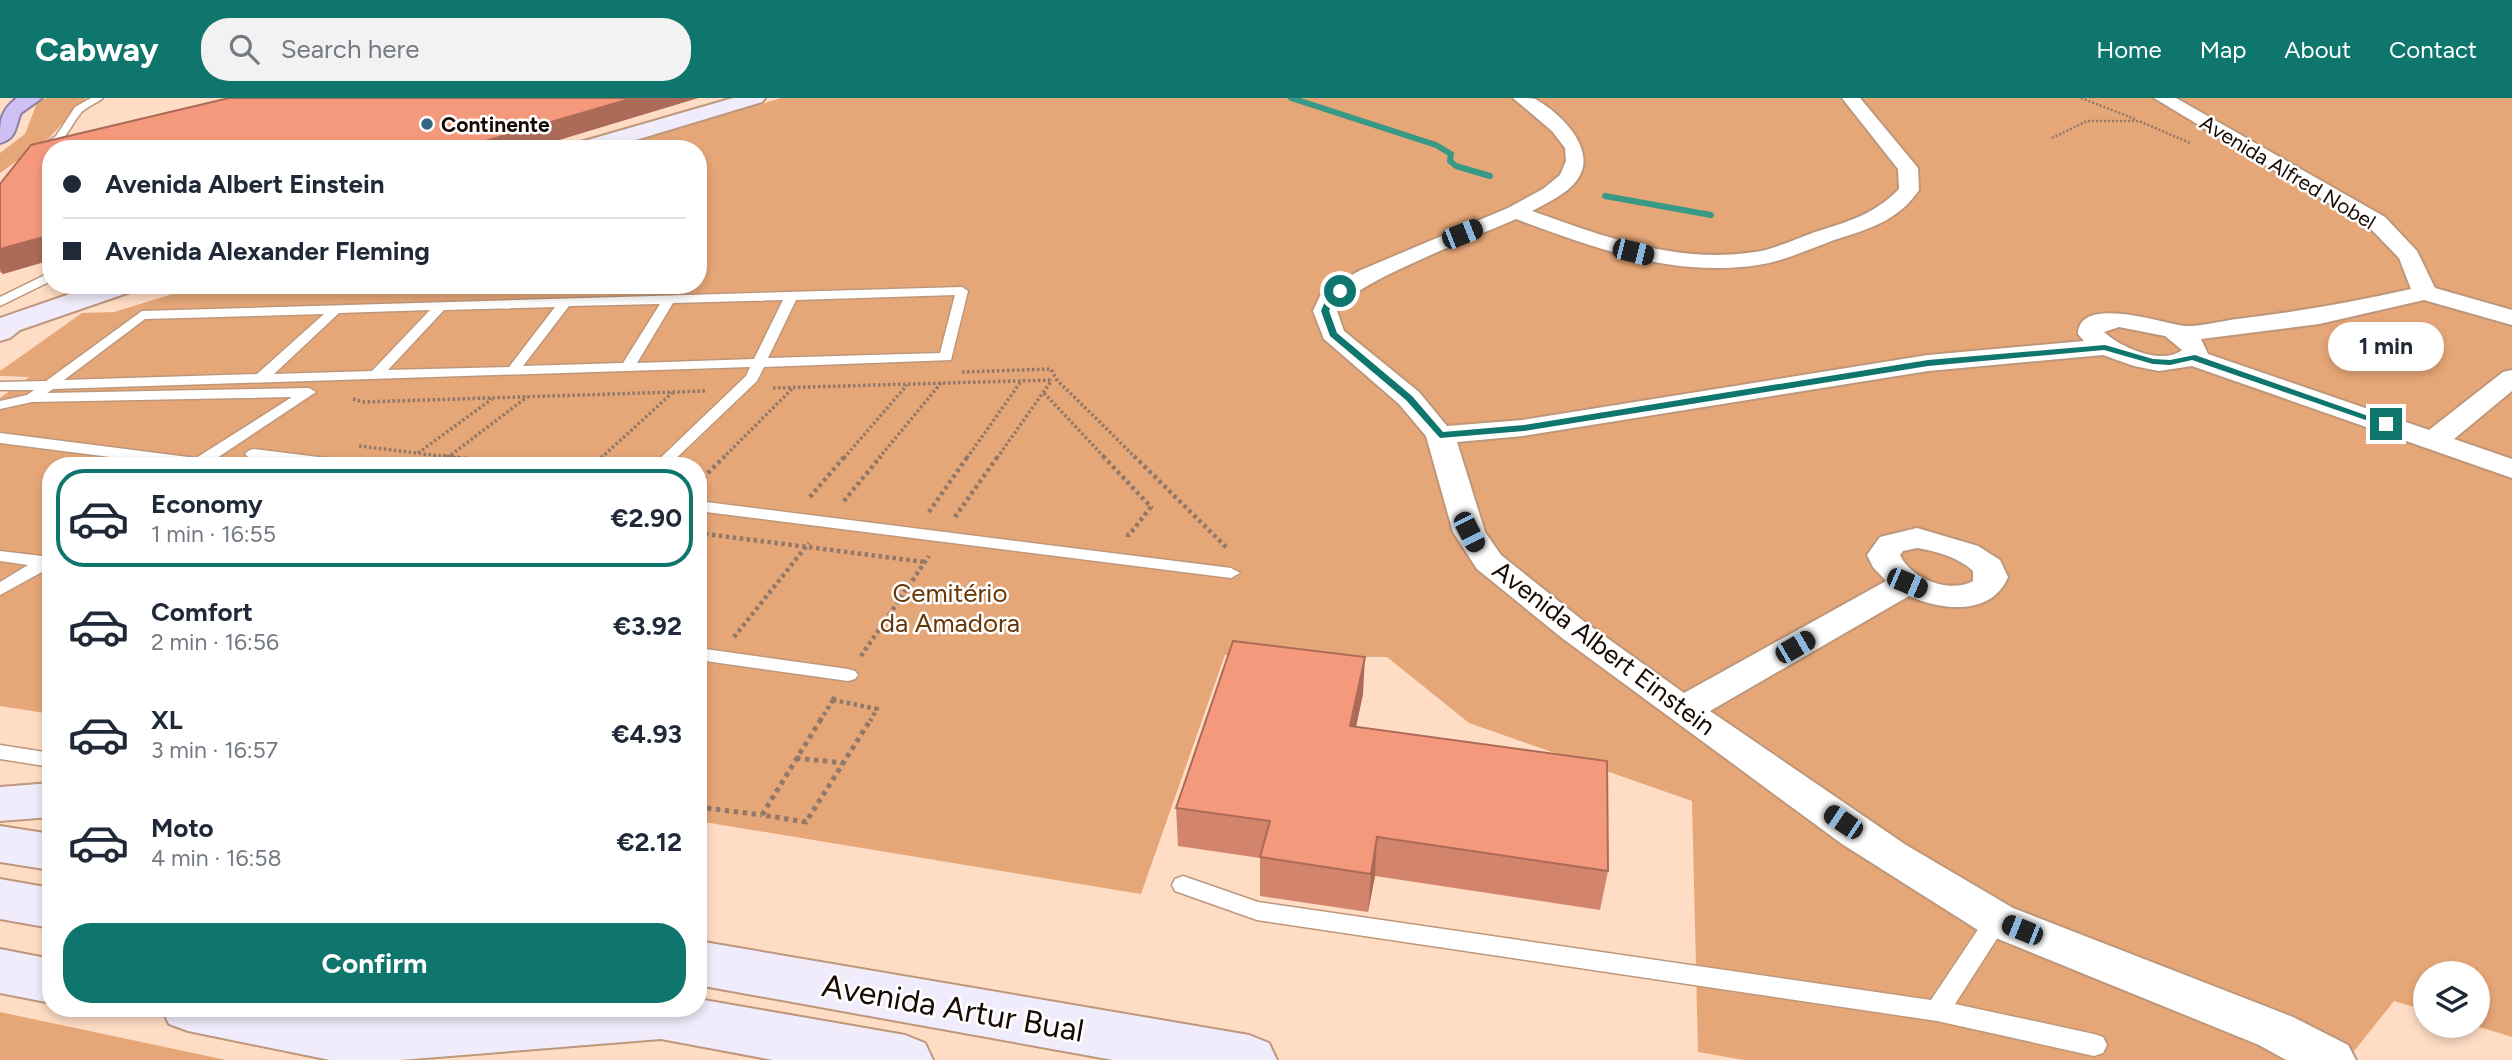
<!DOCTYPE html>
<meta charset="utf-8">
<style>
body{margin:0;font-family:Figtree,sans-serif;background:#f2f2f3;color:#1f2937;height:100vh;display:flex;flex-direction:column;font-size:26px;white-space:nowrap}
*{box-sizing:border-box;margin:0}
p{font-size:23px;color:#747a83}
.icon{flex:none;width:38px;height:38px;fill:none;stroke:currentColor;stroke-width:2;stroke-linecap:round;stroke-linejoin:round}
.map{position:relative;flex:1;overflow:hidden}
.side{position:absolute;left:42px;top:359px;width:665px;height:560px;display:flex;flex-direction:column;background:#fff;border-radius:28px;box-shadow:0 4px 10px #0003}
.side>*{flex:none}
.hud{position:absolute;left:42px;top:42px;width:665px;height:154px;border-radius:28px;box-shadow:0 4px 10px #0003;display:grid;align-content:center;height:154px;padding:0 21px;background:#fff}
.buttons{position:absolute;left:2413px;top:863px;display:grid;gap:14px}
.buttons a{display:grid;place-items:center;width:77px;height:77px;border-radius:50%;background:#fff;box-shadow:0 4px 10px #0003;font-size:35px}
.end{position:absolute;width:32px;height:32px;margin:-16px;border:9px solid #0f766e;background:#fff;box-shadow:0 0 0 4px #fff}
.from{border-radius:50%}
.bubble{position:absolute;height:49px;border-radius:24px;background:#fff;box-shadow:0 4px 10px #0003;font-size:23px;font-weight:700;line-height:49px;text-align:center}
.car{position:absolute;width:21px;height:42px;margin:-21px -10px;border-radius:9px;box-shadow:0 0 5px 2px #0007;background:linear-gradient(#222 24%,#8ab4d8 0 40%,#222 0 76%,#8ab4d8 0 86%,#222 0)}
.hud b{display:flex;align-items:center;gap:24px;height:66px;font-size:26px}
.hud b+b{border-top:2px solid #e0e1e3}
.hud i{width:18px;height:18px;background:#1f2937}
ul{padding:12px 0 0;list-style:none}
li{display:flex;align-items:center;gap:21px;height:98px;margin:0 14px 10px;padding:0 7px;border:4px solid transparent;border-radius:28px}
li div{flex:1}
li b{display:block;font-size:26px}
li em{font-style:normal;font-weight:700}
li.current{border-color:#0f766e}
li>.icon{width:63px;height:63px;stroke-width:1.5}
.button{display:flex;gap:14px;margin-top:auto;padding:14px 21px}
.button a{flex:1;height:80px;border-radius:28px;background:#0f766e;color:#fff;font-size:28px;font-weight:700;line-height:80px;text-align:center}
header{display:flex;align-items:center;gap:42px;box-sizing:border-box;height:98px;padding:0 35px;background:#0f766e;color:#fff}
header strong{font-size:33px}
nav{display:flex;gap:38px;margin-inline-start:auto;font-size:24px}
.search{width:490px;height:63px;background:#f2f2f3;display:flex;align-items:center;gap:18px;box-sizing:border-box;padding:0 24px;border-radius:28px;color:#747a83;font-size:26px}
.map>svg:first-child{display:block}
.green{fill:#e6a778}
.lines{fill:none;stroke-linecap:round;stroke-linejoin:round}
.stream{stroke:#389986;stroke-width:6}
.lane-casing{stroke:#be977a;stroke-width:3}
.street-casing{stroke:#be977a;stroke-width:4}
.secondary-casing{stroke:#be977a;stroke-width:4}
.highway-casing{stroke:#8e809e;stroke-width:4}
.path-far3{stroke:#917868;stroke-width:2.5;stroke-dasharray:2 2;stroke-linecap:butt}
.path-far2{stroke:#917868;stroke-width:3.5;stroke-dasharray:2.5 2.5;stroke-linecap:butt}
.path-far1{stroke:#917868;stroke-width:4.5;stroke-dasharray:3.5 3.5;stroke-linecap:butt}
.path{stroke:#917868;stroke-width:5;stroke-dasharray:4.5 4.5;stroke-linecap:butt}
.lane{fill:#fff;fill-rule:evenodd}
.street{fill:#fff;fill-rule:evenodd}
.secondary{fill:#f0ecfb;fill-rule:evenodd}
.highway{fill:#cec0f2;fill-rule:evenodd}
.wall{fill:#d3846c}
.shaded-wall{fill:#ac6b58}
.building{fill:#f5997d;stroke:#ac6b58;stroke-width:2}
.route{fill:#0f766e}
.poi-dot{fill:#346583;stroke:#fff;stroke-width:2.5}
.labels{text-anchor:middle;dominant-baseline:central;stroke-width:5;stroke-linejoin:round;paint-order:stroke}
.far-poi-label{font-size:21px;font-weight:bold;fill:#180a02;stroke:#fff;text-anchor:start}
.far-street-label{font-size:21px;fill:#180a02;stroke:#fff}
.park-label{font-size:26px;fill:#673606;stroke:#fff}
.street-label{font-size:26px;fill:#180a02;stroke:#fff}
.near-street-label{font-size:32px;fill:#180a02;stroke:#fff}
</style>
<header>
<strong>Cabway</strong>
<div class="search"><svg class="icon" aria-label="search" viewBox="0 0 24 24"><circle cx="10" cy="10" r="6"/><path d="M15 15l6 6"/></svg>Search here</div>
<nav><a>Home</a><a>Map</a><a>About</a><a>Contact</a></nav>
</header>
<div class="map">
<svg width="2512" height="962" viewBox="0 0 2512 962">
<rect width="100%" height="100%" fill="#ffddc5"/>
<path class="green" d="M47,0H86L49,40L0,75V55L25,36L37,5Z
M781,0H2512V939L2476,928H2478V875H2426L2425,912L2394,903L2347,962H1744L1698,954L1692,703L1469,625L1387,559L1225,557L1141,796L698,723V368H51V616L0,608V300L29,279L0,278V273L82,215L114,214L202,187H698V51H610Z
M0,914L226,962H0Z"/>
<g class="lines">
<path class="stream" d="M1291,0L1436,47L1451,56L1450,63L1456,68L1490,78
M1605,98L1711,117"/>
<g class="lane-casing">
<path id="lane" d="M91,0H103C96,6 85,9 80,16C69,30 59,57 37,55V51L56,38L75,9Z
M51,174V183L0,208V199Z
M962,189L968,193L951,262L764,269L757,283L668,368H652L746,278L750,269L53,291L47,295L309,290L316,294L205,368H181L0,345V335L196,360L292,299L32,304L0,311V303L27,297L34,292H0V284L46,283L142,213ZM955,197L940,255L768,260L796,202ZM783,202L754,261L637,265L673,205ZM660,206L623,265L523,268L569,208ZM555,209L509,269L388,272L444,212ZM430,212L372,273L274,276L339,215ZM324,216L257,276L64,282L145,221Z
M253,351L350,363L357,368H308L248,359L245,356L248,353Z
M698,403L1231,470L1240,475L1231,480L698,413Z
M0,453L42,458L51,455V469L0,497V484L28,467L0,463Z
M698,550L848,571L855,573L858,577L855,581L848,583L698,562Z
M0,647L51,655V669L0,661Z
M1183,778L1258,804L1931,902L1989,815L1997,813L2005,815L2009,822L1955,906L2094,936L2103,939L2107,947L2103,955L2094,958L1937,923L1257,822L1175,793L1172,787L1175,781Z"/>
</g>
<g class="street-casing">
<path id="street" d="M1513,0C1520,0 1529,0 1535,1C1561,15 1599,53 1577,82C1567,96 1547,105 1532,113C1605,139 1676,166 1755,154C1775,151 1796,141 1815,134C1848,124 1875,116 1899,91L1898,71L1842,0H1860L1918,70L1919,92C1898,123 1869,131 1834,142C1810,151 1784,163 1758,167C1673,180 1595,150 1516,121C1483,136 1348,186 1337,213L1344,233L1419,294L1447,328L1523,322L1928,257L2084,243L2078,236C2079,196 2165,226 2184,228C2200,229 2221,223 2237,221C2296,214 2353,204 2411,191L2399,160L2369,129L2154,0H2176L2385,119L2417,153L2435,190L2512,212V227L2424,202L2319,226L2201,241L2208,256L2429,332L2503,274L2512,272V293L2454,341L2512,361V380L2192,268L2159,273L2134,268L2103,257L1928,273L1523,338L1457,344L1485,434L1501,457L1586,525L1684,595L1886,483L1873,469L1867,457L1880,439L1917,430L1978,448L2000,462L2008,479C1992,518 1942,513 1909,498L1710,613L1906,747L2013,810L2293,919L2348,947L2356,962H2286L2259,947L1981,834L1842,746L1562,540L1477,471L1453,434L1426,338L1399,306L1324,241L1313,213L1320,198L1332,188L1361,172L1508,110L1543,91L1560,77L1566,63L1565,50L1552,33ZM2119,229L2165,238L2182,252C2162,268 2120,249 2104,234ZM1917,450C1936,453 1958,459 1973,473V483C1950,496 1911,481 1900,457L1903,453Z"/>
</g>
<g class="secondary-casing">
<path id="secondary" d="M733,0H765L762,4L606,51H571L574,46Z
M96,187H136L133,193L20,232L10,240L0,243V220Z
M51,685V719L0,723V689Z
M0,728L51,736V772L0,764Z
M0,781L51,790V830L0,821Z
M698,843L1249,937L1269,945L1277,962H1113L698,887Z
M0,851L51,861V905L0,895Z
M698,901L905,937L925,945L933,962H773L661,941L400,962H330L188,933L169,926L161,910H308L350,918L457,910H698Z"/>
</g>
<g class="highway-casing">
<path id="highway" d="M17,0H42L21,15C15,28 17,41 0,45C0,22 0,13 17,0Z"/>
</g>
<path class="path-far3" d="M2081,0L2135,21
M2052,40L2087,23H2139L2190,45"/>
<path class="path-far2" d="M962,274L1051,271L1057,282L1136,360
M773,290L1051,282
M1044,295L1105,360
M353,301L364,304L705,293
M359,348L457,360
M418,355L492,301
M447,360L527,299
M601,360L672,295
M723,360L793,290
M844,360L907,287
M879,360L941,285
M967,360L1022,282
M997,360L1052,282"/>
<path class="path-far1" d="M443,358L522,368
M1103,358L1151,409L1129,437L1123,436
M1134,358L1228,451
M437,368L450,358
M592,368L603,358
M698,385L725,358
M810,399L845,358
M844,403L881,358
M929,414L968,358
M955,419L998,358
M698,435L925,464
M734,539L809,445
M861,558L929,458
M833,602L877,611L870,623
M833,602L835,597
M820,623L833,602"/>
<path class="path" d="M821,621L762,717L806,724L871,621
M796,660L843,665
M698,709L762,717"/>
<use href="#lane" class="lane"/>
<use href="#street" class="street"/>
<use href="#secondary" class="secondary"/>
<use href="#highway" class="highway"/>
</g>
<path class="wall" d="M229,0H698L529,51H51V162L3,176L0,174V86L31,47Z
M1363,596L1356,629L1608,773L1600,812L1375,778L1368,814L1260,798V760L1178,748L1176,710Z"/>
<path class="shaded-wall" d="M633,0H698L529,51H458Z
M376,45L378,51H357Z
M51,137V162L3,176L0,170V151Z
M1365,559L1363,596L1348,666L1350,628Z
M1377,739L1375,778L1368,814L1371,776Z"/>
<path class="building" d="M229,0H633L458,51H392L376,45L357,51H51V137L0,151V86L31,47Z
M1233,543L1365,559L1350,628L1607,663L1608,773L1377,739L1371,776L1260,759L1270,723L1176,710Z"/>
<path class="route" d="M1337,191L1344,193L1333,204L1329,213L1337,235L1412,298L1443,334L1524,327L1928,262L2105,247L2153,261L2170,262L2195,257L2391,326L2383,328L2192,262L2170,267L2153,266L2104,252L1928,268L1524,333L1440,340L1406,302L1330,238L1321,213L1326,201Z"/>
<circle class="poi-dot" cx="427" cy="26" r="7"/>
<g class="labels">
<g class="far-poi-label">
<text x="441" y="26">Continente</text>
</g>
<g class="far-street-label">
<text transform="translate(2288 74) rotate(31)">Avenida Alfred Nobel</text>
</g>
<g class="park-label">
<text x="950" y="495">Cemitério<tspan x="950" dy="30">da Amadora</tspan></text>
</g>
<g class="street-label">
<text transform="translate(1604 550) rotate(37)">Avenida Albert Einstein</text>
</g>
<g class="near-street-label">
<text transform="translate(953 910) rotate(10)">Avenida Artur Bual</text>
</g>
</g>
</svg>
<div class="buttons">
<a><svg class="icon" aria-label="layers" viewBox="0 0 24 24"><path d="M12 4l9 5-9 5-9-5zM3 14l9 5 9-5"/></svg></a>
</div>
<i class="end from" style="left:1340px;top:193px"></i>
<i class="end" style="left:2386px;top:326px"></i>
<div class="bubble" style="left:2328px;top:224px;width:116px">1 min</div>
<i class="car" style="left:1462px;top:136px;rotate:68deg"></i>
<i class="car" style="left:1633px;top:154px;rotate:104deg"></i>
<i class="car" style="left:1469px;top:434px;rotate:153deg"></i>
<i class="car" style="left:1907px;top:485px;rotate:113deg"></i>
<i class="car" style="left:1795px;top:549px;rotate:60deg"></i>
<i class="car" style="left:1843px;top:724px;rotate:304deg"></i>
<i class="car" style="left:2022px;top:832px;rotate:292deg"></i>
<div class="hud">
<b><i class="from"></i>Avenida Albert Einstein</b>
<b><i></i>Avenida Alexander Fleming</b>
</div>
<section class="side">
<ul>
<li class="current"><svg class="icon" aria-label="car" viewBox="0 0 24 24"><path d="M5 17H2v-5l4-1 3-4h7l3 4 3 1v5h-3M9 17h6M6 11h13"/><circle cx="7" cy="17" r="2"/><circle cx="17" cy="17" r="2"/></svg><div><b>Economy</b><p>1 min · 16:55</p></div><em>€2.90</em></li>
<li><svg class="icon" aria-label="car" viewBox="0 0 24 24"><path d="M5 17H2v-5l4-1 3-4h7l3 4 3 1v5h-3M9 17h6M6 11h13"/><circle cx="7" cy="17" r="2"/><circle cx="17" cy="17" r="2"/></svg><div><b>Comfort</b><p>2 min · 16:56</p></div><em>€3.92</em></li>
<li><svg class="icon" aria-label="car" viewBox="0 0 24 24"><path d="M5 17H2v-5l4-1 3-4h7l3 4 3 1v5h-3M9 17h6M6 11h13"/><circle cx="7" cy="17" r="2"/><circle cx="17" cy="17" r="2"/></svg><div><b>XL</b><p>3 min · 16:57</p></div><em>€4.93</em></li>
<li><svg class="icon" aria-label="car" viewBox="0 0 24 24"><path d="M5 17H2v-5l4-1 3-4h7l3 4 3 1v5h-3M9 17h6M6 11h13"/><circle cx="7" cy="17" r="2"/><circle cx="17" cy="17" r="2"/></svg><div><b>Moto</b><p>4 min · 16:58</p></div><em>€2.12</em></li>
</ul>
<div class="button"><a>Confirm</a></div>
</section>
</div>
